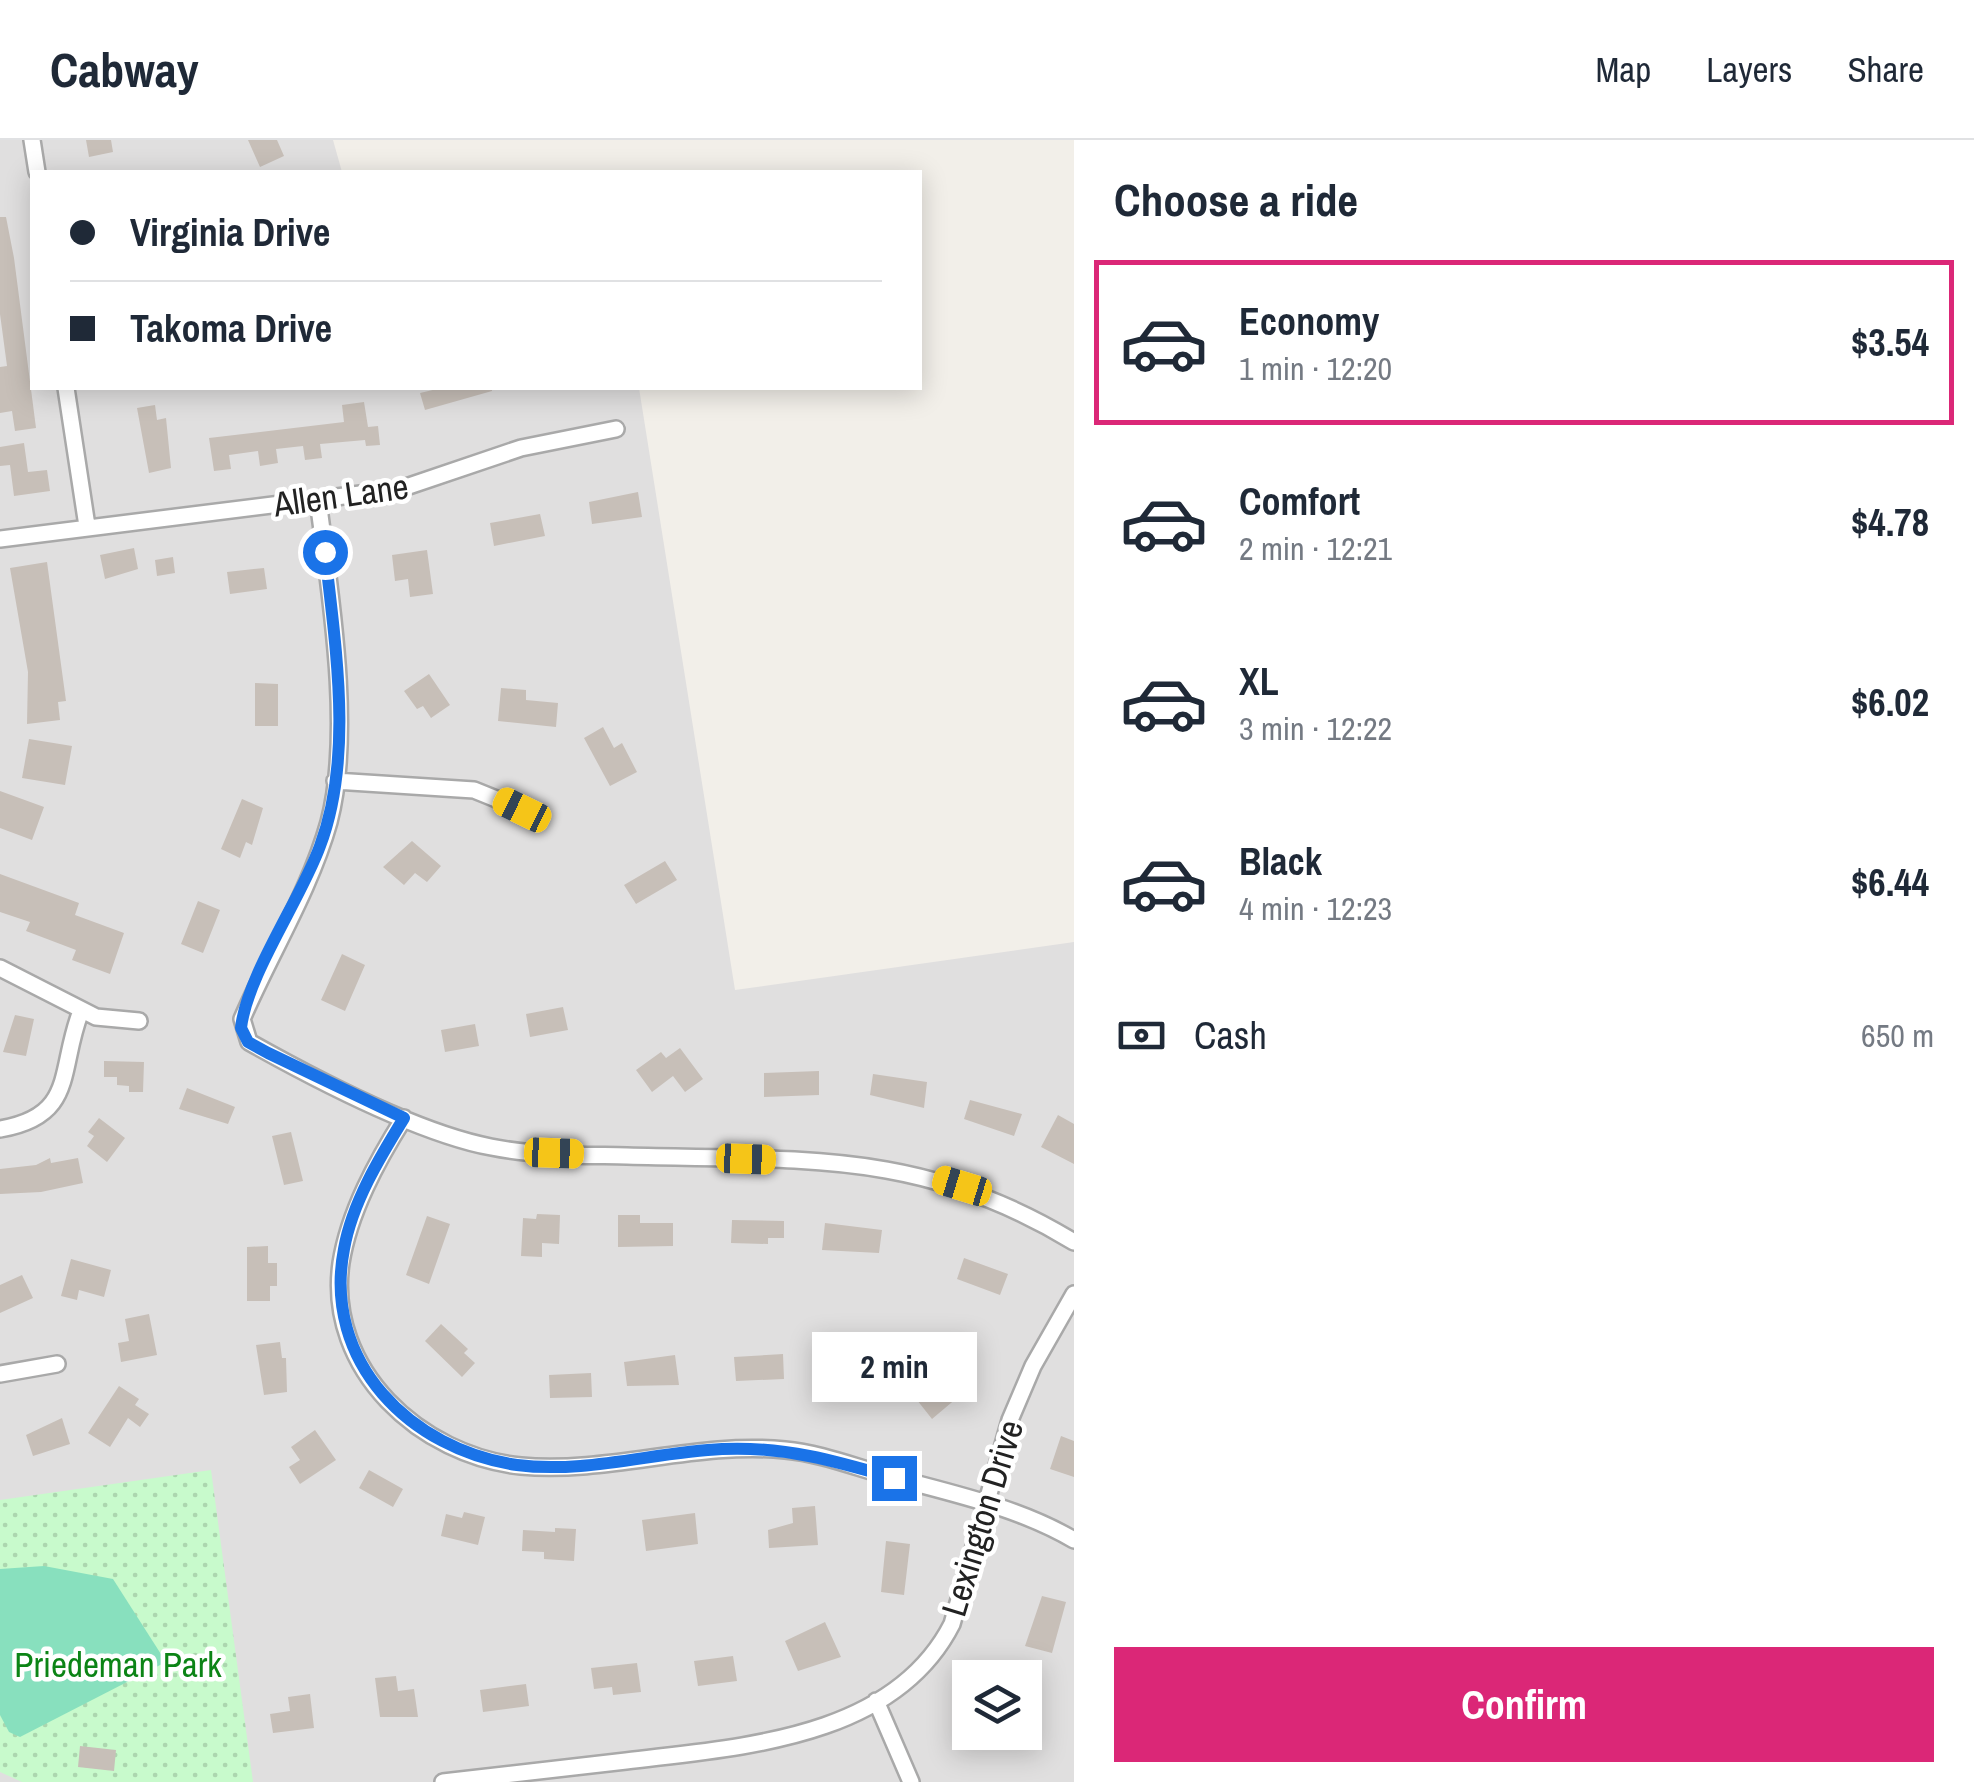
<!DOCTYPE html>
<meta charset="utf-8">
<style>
body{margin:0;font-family:"Archivo Narrow",sans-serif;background:#f2f2f3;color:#1f2937;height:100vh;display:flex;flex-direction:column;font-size:38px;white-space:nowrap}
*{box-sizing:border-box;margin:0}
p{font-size:32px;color:#747a83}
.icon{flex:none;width:55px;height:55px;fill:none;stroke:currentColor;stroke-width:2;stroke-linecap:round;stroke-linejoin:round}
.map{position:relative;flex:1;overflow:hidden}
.sheet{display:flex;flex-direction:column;background:#fff;width:900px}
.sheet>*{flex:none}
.hud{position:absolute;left:30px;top:30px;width:892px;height:220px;border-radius:0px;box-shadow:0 5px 25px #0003;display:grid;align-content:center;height:220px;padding:0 40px;background:#fff}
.tools{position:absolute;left:952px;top:1520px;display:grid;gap:20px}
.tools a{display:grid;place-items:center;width:90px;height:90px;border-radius:0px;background:#fff;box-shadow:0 5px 25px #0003;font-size:50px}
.end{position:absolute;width:45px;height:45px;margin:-22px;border:12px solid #1a73e8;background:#fff;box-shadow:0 0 0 5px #fff}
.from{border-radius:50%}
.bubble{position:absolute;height:70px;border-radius:0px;background:#fff;box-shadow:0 5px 25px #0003;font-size:32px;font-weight:700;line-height:70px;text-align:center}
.car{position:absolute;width:30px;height:60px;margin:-30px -15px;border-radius:12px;box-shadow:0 0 8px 2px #0007;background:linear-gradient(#f5c518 24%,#345 0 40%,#f5c518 0 76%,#345 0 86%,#f5c518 0)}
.hud b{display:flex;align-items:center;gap:35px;height:95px;font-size:38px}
.hud b+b{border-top:2px solid #e0e1e3}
.hud i{width:25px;height:25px;background:#1f2937}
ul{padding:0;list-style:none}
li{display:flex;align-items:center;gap:30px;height:165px;margin:0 20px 15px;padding:0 20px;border:5px solid transparent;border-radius:0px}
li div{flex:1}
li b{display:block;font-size:38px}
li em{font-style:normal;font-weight:700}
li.active{border-color:#db2777}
li>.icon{width:90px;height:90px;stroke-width:1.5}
h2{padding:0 40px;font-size:45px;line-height:120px}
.pay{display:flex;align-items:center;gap:25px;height:110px;padding:0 40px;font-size:38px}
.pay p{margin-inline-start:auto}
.action{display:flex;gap:20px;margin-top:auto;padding:20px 40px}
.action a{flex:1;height:115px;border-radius:0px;background:#db2777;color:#fff;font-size:40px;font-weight:700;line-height:115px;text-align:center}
header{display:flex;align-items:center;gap:60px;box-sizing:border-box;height:140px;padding:0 50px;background:#fff;border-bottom:2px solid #e0e1e3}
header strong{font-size:48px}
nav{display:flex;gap:55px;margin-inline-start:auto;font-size:35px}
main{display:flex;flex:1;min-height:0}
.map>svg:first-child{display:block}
.residential{fill:#e0dfdf;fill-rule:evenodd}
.park{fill:url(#park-dots)}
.pitch{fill:#88e0be}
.building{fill:#c7bfb8}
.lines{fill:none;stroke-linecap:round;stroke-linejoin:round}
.minor-casing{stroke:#a9a9a9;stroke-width:20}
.minor{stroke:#fff;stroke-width:15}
.route{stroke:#1a73e8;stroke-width:12}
.labels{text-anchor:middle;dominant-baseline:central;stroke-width:9;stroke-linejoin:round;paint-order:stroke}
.street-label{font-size:35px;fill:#222;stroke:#fff}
.park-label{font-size:35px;fill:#0c8416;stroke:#fff}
</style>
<header>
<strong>Cabway</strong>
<nav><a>Map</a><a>Layers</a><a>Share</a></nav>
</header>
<main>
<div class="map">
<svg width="1074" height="1642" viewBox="0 0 1074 1642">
<defs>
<pattern id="park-dots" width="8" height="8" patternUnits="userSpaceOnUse" patternTransform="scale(2.5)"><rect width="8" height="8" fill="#c8facc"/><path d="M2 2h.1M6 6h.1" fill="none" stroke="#acd6af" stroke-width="1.8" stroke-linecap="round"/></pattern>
</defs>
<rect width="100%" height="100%" fill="#f2efe9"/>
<path class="residential" d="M0,0H333L342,32H32V248H639L735,850L1074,802V1642H0ZM970,1538H1025V1592H970Z"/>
<path class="park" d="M211,1330L253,1642H22L0,1632V1360Z"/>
<path class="pitch" d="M44,1426L113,1439L166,1522L20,1597L9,1592L0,1575V1429Z"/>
<path class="building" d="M86,0H111L113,12L89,17Z
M248,0H277L284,16L260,27Z
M0,77H6L14,118L36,288L15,291L12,271L0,273V227L7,226L0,174Z
M441,248H492V251L425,270L420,253Z
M364,262L368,287L378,286L380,305L366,306L365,300L320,304L322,318L305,320L303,306L276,309L278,323L260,326L258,311L229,315L231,329L214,331L209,298L344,282L342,265Z
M155,265L157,280L166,278L171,328L149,333L137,268Z
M24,303L28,332L47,330L50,351L14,356L10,325L0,326V307Z
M638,352L642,377L592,384L589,362Z
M540,374L545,396L494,406L490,383Z
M134,408L138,429L105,439L100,415Z
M427,410L433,454L410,457L408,439L395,441L392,415Z
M173,417L175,433L157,436L155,420Z
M47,422L66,561L58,562L60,580L27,584L28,532L10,428Z
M264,428L267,449L230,454L227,432Z
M429,534L450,565L431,578L423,566L417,569L404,551Z
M255,543L278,544V586H255Z
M501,548L526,550V560L558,563L556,587L498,581Z
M603,587L614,608L622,603L637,632L610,646L584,598Z
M29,599L72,606L65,645L22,638Z
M0,651L44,667L32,700L0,688Z
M242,659L263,668L252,705L246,702L240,718L221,709Z
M412,701L441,726L427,742L415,733L404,745L383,727Z
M665,721L677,740L636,764L624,745Z
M0,734L79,763L75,775L124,793L110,834L72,820L76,810L26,791L30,782L0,772Z
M198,761L220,770L203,813L181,804Z
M342,814L365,825L345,871L321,860Z
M563,867L568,890L530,897L526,874Z
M15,875L34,879L26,916L3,912Z
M475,884L479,906L445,912L441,890Z
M680,908L703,939L685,952L673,936L652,952L636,930L661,912L666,918Z
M104,921L144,922L143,952H129V946L117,945V937H104Z
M819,931V955L764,957V933Z
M873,934L927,942L924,968L870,955Z
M187,948L235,967L228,984L179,969Z
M970,960L1022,974L1014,996L964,979Z
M1058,975L1074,984V1024L1041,1007Z
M99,978L125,998L107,1022L87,1006L94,996L88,992Z
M291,992L303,1041L284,1045L272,996Z
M50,1018L51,1023L78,1018L83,1043L41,1052L0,1054V1029L36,1025Z
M537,1074L560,1075L559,1104L542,1103V1117L521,1116L523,1078L536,1079Z
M618,1075H640V1083H673V1106L618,1107Z
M427,1076L450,1084L429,1144L406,1135Z
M732,1080L784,1081V1098H768V1104L731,1103Z
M825,1083L882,1090L879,1113L822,1110Z
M268,1106V1123H277V1146H270V1161H247V1107Z
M964,1118L1008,1134L1000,1155L957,1139Z
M71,1119L111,1130L104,1157L79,1150L77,1160L61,1156Z
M22,1135L33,1158L0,1173V1145Z
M149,1174L157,1215L121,1222L118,1203L129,1201L125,1179Z
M441,1184L468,1209L464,1213L475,1223L462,1237L425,1201Z
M280,1202L282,1218H286L287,1252L264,1255L256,1205Z
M783,1214L784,1239L736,1241L734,1217Z
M675,1215L679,1245L627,1246L624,1222Z
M825,1230L881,1239L876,1260L821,1249Z
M591,1233L592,1257L550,1258L549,1235Z
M949,1234L964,1252L932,1279L917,1260Z
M119,1246L139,1259L135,1265L149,1274L140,1287L128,1278L110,1307L88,1293Z
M62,1278L70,1304L33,1316L26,1295Z
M315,1290L336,1320L300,1344L289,1327L300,1320L291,1307Z
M1061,1296L1074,1301V1337L1050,1329Z
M369,1330L403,1349L393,1367L359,1348Z
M815,1366L818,1405L769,1408L768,1390L793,1383L792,1368Z
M464,1372L485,1377L478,1405L441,1396L446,1374L462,1378Z
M695,1373L698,1404L646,1411L642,1380Z
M555,1388L576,1389L574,1421L544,1419V1412L522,1411L523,1390L555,1392Z
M886,1401L910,1404L904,1455L881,1452Z
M1042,1456L1066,1462L1052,1513L1025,1506Z
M825,1482L841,1517L798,1531L785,1501Z
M733,1516L737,1541L698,1546L694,1521Z
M637,1523L641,1552L613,1555L612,1547L594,1549L591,1528Z
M396,1536L398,1551L414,1549L418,1577H380L375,1538Z
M526,1544L529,1566L483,1572L480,1550Z
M310,1554L314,1588L273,1593L270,1574L290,1571L288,1557Z
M80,1606L116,1610L114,1631L78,1627Z"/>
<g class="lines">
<g class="minor-casing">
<path id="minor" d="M32,0L37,32
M66,248L87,386
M318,360C330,453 353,591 329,682C310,750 270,814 242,879L249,902C315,939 417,993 491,1007C535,1016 583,1015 627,1016C799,1021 920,1008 1074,1102
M0,399L400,349L521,308L616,289
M335,641L474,650L521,669
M0,828L96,877L139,881
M404,978C377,1021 349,1072 341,1123C326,1230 421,1316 521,1326C609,1334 697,1301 785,1310C820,1313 855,1327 888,1336C950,1353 1018,1367 1074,1400
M0,989C77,976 58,929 81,871
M0,1234L57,1224
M876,1561L911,1642
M443,1642C504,1635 565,1628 626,1621C738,1607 893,1600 952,1484L1010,1280L1033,1226L1074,1154"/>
</g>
<use href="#minor" class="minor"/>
</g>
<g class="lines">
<path class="route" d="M325,412C335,505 354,616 320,706C301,759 247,835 241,888L248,902L268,913L404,978C380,1017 352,1063 344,1109C322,1222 411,1310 517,1325C584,1334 655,1312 722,1309C783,1306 836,1321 894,1338"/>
</g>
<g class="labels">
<g class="street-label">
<text transform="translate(341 355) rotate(-8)">Allen Lane</text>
<text transform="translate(982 1378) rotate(-73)">Lexington Drive</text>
</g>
<g class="park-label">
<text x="118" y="1524">Priedeman Park</text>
</g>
</g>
</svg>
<div class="tools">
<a><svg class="icon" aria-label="layers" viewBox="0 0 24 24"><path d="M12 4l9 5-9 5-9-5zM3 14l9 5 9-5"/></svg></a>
</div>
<i class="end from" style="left:325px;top:412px"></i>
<i class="end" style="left:894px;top:1338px"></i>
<div class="bubble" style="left:812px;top:1192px;width:165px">2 min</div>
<i class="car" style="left:522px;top:670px;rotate:296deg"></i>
<i class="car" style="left:554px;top:1013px;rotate:92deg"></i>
<i class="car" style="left:746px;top:1019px;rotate:92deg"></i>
<i class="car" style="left:962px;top:1046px;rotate:287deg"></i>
<div class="hud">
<b><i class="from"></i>Virginia Drive</b>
<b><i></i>Takoma Drive</b>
</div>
</div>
<section class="sheet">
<h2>Choose a ride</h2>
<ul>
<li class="active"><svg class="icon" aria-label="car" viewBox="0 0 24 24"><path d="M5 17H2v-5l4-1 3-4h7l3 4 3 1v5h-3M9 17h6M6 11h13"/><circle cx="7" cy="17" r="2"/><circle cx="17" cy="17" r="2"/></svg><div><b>Economy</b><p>1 min · 12:20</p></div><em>$3.54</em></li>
<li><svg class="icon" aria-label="car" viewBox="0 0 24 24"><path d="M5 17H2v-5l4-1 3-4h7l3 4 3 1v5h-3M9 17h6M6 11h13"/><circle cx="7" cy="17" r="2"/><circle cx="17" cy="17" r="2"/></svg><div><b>Comfort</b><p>2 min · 12:21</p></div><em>$4.78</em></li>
<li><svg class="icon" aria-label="car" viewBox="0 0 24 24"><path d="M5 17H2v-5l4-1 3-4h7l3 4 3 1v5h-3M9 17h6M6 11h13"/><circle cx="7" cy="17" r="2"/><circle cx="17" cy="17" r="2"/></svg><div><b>XL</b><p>3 min · 12:22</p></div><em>$6.02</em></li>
<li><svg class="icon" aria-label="car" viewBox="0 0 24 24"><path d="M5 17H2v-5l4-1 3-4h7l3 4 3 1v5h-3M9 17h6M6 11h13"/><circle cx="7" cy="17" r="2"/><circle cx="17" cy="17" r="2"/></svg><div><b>Black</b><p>4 min · 12:23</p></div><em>$6.44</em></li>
</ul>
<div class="pay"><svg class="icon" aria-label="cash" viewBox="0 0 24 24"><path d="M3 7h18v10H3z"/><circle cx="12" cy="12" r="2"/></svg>Cash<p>650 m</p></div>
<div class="action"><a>Confirm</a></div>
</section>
</main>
